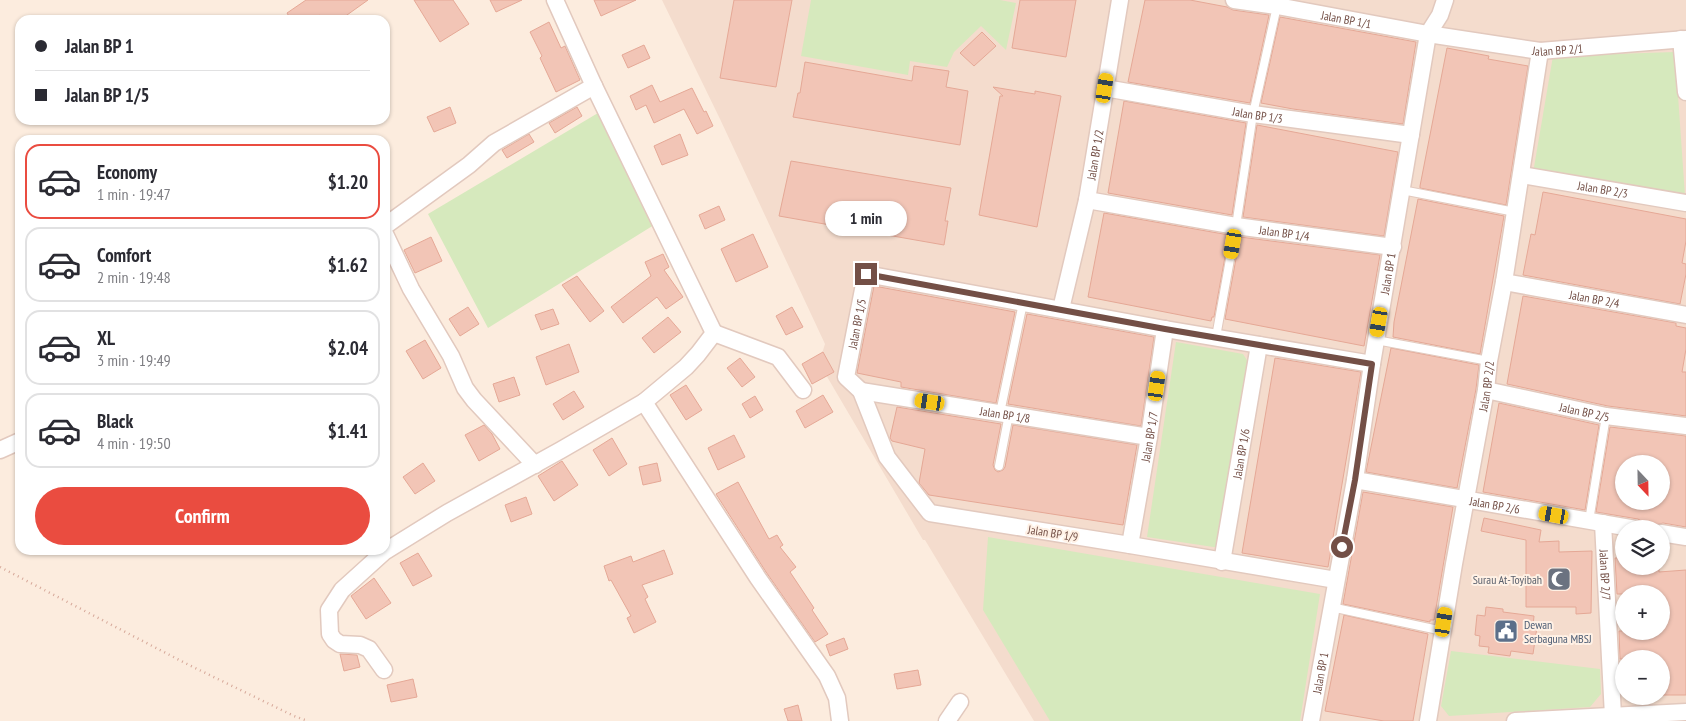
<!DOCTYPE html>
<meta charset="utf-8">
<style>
body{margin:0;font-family:"PT Sans Narrow",sans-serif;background:#f2f2f3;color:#2b2b33;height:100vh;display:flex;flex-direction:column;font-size:19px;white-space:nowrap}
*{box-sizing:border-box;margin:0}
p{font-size:16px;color:#7c7c81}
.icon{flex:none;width:28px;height:28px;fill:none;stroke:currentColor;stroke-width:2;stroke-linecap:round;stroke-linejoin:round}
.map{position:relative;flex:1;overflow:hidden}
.side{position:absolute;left:15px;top:135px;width:375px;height:420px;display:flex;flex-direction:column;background:#fff;border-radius:15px;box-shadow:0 1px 4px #0004}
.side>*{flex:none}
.hud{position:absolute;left:15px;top:15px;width:375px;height:110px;border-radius:15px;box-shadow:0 1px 4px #0004;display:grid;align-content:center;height:110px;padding:0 20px;background:#fff}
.needle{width:32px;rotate:158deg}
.tools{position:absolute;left:1615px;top:455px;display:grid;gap:10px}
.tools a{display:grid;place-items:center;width:55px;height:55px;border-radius:50%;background:#fff;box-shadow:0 1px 4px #0004;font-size:25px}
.end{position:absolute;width:22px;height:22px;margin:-11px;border:6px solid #734f46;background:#fff;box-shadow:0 0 0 2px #fff}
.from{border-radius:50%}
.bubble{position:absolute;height:35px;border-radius:18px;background:#fff;box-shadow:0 1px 4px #0004;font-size:16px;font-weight:800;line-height:35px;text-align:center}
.car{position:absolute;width:15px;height:30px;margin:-15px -8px;border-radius:6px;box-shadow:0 0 4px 1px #0007;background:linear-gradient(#f5c518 24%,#345 0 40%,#f5c518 0 76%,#345 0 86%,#f5c518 0)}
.hud b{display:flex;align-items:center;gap:18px;height:48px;font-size:19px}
.hud b+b{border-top:1px solid #e1e1e2}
.hud i{width:12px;height:12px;background:#2b2b33}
ul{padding:9px 0 0;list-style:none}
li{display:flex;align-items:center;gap:15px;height:75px;margin:0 10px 8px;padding:0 10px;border:2px solid #e1e1e2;border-radius:15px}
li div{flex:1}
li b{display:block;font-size:19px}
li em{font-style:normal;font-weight:800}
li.on{border-color:#ea4c40}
li>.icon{width:45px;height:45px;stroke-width:1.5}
.cta{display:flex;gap:10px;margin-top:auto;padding:10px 20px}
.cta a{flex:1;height:58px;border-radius:30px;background:#ea4c40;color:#fff;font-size:20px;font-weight:800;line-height:58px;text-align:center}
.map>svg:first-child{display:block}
.residential{fill:#f4dccd;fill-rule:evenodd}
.green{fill:#d6e9bd}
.building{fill:#f2c5b6;stroke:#e5a896;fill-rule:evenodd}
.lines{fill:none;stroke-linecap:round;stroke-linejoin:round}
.lane-casing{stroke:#e2c9be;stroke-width:10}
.street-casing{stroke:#e2c9be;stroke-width:19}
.path{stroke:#d6a899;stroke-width:2.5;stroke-dasharray:1 4;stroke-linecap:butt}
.lane{stroke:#fff;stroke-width:8}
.street{stroke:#fff;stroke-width:16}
.route{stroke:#734f46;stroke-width:6}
.labels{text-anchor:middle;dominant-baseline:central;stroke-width:4;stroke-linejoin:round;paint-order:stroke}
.street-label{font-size:12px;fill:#734f46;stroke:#fff1e5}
.worship-label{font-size:12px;fill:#5b616d;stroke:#fff1e5;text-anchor:end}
.service-label{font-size:12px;fill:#4e5e75;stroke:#fff1e5;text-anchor:start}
</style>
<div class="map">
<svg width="1686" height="721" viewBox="0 0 1686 721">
<rect width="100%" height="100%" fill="#fcecde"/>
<path class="residential" d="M662,0H1686V721H1034L925,540H923L819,363L825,344L720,119ZM1624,464H1661V501H1624ZM1624,529H1661V566H1624ZM1624,594H1661V631H1624ZM1624,659H1661V696H1624Z"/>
<path class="green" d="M811,0H1000L1016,3L1006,50L981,26L954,52L947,67L910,61L908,75L801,56Z
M1675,52L1685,196L1533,173L1553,56Z
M598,113L654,225L488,328L428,214Z
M1176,342L1243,354L1252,368L1220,548L1147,537Z
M988,537L1320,594L1300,721H1050L983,610Z
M1451,651L1600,669L1601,694L1590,707L1449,716L1441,706Z"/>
<path class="building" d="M306,0H368L340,20H323L320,15L313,20H291L287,13Z
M414,0H453L469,24L440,42Z
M490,0H522L496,12Z
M594,0H636L601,16Z
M734,0H792L776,87L720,78Z
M1020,0H1076L1066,57L1012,48Z
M1145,0H1190L1227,7L1233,10L1269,15L1250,103L1128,82Z
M1280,17L1416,42L1403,124L1293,109L1261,103Z
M549,22L561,48L565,46L580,80L556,92L540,58L542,56L530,32Z
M982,32L996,46L974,66L960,53Z
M644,45L650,58L628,68L622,55Z
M1447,48L1489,56L1488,59L1528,66L1506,205L1420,188V186Z
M805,62L912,81L914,66L949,71L946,87L968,91L960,145L793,117L798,93H800Z
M652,85L660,102L692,88L704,112L706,111L713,126L697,134L684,109L654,123L646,105L636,110L630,96Z
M993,87L1035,94V91L1061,96L1037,227L979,215L1000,96H1003Z
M1124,101L1246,123L1232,215L1108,193Z
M450,107L456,123L434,132L427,117Z
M577,107L582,116L555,133L549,123Z
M1257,125L1398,152L1384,236L1243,217Z
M529,134L534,142L507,158L502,150Z
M680,134L688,155L662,165L654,146Z
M791,161L951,188L945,221H948L944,245L779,216Z
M1543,192L1686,219V241L1682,263L1686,264V274L1680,304L1523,275L1531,234L1535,235Z
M1418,199L1504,216L1480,354L1393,337L1394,322Z
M719,206L725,220L705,229L699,215Z
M1104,213L1229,235L1214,317H1212L1211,321L1088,297Z
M753,234L768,267L736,282L721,249Z
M431,237L442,261L415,273L404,250Z
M1240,237L1380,255L1364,346L1225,319Z
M663,254L669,267L664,270L683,297L666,309L657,297L623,323L611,307L651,276L645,262Z
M577,276L604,311L590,322L562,285Z
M874,286L1015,312L996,403L901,387V382L857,373Z
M1523,296L1676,323V326L1686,328V349L1682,372H1686V416L1608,406L1507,384Z
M468,307L479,324L460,336L449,319Z
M792,307L803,327L786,335L776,316Z
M553,309L559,324L541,330L535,315Z
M1027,314L1154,337L1141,426L1008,404Z
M668,317L681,332L654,353L642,338Z
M425,340L441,368L423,379L406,351Z
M569,344L579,372L546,385L536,357Z
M1391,348L1479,365L1476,389L1457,488L1366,472Z
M823,352L834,372L812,384L802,364Z
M740,358L755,377L742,387L727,368Z
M1275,358L1361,372L1328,567L1242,553Z
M514,377L520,395L499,402L493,384Z
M686,385L702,410L686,420L670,395Z
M574,391L584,407L563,420L553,404Z
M823,395L833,412L805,428L796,411Z
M755,396L763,410L750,418L742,404Z
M1499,403L1599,425L1585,510L1483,492Z
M897,407L1001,424L993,465L995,470L998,472L1003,470L1005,467L1013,425L1137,445L1123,525L929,495L919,483L925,449L892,441L890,438Z
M484,425L492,434L500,449L479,461L465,435Z
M1610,427L1686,436V527L1663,523L1656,525L1643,522L1638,519L1596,512ZM1624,464H1661V501H1624Z
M734,435L745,457L718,470L708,448Z
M612,438L627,464L609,476L593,450Z
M562,461L578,485L554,501L538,476Z
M423,463L435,481L415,494L403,477Z
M657,463L661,481L643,485L639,467Z
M738,482L769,539L777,535L783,545L780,547L796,567L790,572L814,608L812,610L828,634L815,642L766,572L716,494Z
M1363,492L1453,507L1434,620H1430V622L1343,604Z
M526,497L532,514L511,522L505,505Z
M1484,518L1541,530L1539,542L1559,541V552L1592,551L1591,613L1576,614V607H1526V540L1481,531Z
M664,550L673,574L642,585L648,597L645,599L656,622L634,633L627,618L631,616L611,580L609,581L604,566L631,556L633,562Z
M418,553L432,576L413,586L400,563Z
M1615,558H1624V566H1659V572L1686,570V695H1661V659H1620L1619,631H1661V594H1617Z
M374,578L391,603L366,619L351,596Z
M1486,607L1503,609V612L1534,616L1533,626L1537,627L1533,654L1511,651L1510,656L1488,653L1489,647L1479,646L1480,636L1475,635L1477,615L1485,616Z
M1344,615L1428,634L1413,721H1384L1325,711Z
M844,638L848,649L830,656L826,645Z
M340,654L357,655L360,667L344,671Z
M918,670L921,685L897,689L894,674Z
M413,679L417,697L391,702L387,685Z
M798,705L802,721H788L784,709Z"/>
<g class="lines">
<g class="lane-casing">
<path id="lane" d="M1402,190L1515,212
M1216,337L1236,226L1253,114L1277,6
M1376,340L1489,361
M1000,413L1023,303
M999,466L1009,414
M1589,521L1606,416
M1331,607L1443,631"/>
</g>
<g class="street-casing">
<g id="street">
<path d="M555,0L594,86L714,333L698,354L686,367L644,402L758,578L827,676L837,698L840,721"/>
<path id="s1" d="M1234,0L1277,6L1428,34L1540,51L1686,39"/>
<path d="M1681,39L1686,92"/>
<path id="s2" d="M1105,88L1253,114L1411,135"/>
<path id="s3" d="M1522,175L1686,203"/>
<path id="s4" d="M1087,200L1236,226L1393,247"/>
<path d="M385,226L469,165L494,143L594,86"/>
<path d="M385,234L411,289L451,356L465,388L474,400L535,465"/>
<path id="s5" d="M1504,282L1686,315"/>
<path id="s6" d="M1061,309L1087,200L1120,0"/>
<path d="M714,333L778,357L803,390"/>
<path id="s7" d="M1486,390L1606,416L1686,426"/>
<path id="s8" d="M861,391L1149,437"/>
<path d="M0,450L20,441"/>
<path id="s9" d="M1355,480L1636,529"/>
<path id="s10" d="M1603,523L1613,716"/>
<path d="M1661,533L1686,537"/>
<path id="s11" d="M1130,545L1149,437L1165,329"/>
<path id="s12" d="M1222,562L1259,345"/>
<path id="s13" d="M1336,580L1130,545L930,513L887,457L861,391L846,377L866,274L1165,329L1372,364"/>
<path d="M384,670L369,649L360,645L340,644L334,640L330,634L329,610L342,590L384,552L447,513L561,450L644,402"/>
<path d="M947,721L960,702"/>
<path id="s14" d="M1311,721L1355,480L1372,364L1428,34L1440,15L1445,0"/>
<path id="s15" d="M1428,721L1454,564L1486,390L1489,361L1504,282L1540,51"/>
<path d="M1515,721L1686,712"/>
</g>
</g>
<path class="path" d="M0,567L187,664L294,716L308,721"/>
<use href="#lane" class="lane"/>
<use href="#street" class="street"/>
</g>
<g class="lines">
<path class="route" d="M866,274L1165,329L1372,364L1355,480L1342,547"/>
</g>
<defs>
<g id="mosque-square" transform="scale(1.25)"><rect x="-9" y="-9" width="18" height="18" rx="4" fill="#6b7280" stroke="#fff1e5"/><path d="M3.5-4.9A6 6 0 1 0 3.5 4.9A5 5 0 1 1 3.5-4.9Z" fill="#fff"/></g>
<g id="civic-square" transform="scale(1.25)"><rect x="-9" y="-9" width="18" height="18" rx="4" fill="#5c6f8a" stroke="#fff1e5"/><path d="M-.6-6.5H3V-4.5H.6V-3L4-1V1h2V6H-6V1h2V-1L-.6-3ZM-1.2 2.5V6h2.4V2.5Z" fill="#fff"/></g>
</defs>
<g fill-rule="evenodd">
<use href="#mosque-square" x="1559" y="579"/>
<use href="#civic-square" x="1506" y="631"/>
</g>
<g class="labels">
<g class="street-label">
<text stroke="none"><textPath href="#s1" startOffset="114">Jalan BP 1/1</textPath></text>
<text stroke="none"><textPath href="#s1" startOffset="328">Jalan BP 2/1</textPath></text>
<text stroke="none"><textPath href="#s2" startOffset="155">Jalan BP 1/3</textPath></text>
<text stroke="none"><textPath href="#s6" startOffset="158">Jalan BP 1/2</textPath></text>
<text stroke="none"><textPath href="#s3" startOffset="82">Jalan BP 2/3</textPath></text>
<text stroke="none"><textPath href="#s4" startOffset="200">Jalan BP 1/4</textPath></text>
<text stroke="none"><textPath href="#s14" startOffset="454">Jalan BP 1</textPath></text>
<text stroke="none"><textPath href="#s5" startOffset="92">Jalan BP 2/4</textPath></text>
<text stroke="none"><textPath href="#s13" startOffset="628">Jalan BP 1/5</textPath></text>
<text stroke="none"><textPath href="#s15" startOffset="340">Jalan BP 2/2</textPath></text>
<text stroke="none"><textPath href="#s7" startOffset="101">Jalan BP 2/5</textPath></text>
<text stroke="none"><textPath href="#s8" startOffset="146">Jalan BP 1/8</textPath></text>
<text stroke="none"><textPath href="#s11" startOffset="110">Jalan BP 1/7</textPath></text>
<text stroke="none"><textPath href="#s12" startOffset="110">Jalan BP 1/6</textPath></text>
<text stroke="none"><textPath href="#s9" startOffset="142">Jalan BP 2/6</textPath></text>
<text transform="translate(1053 533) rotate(9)">Jalan BP 1/9</text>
<text stroke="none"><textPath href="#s10" startOffset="52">Jalan BP 2/7</textPath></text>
<text stroke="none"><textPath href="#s14" startOffset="49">Jalan BP 1</textPath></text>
</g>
<g class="worship-label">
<text x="1542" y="579">Surau At-Toyibah</text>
</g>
<g class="service-label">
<text x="1524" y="624">Dewan<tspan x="1524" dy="14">Serbaguna MBSJ</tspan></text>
</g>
</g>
</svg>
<div class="tools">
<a><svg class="needle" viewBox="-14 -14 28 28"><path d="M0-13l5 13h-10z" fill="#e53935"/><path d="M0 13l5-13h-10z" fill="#7c7c81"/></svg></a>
<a><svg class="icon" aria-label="layers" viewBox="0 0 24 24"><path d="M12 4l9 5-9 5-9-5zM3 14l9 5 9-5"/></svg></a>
<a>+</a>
<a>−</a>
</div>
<i class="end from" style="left:1342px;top:547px"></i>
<i class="end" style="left:866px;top:274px"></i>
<div class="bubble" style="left:825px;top:201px;width:82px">1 min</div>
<i class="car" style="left:1105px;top:88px;rotate:9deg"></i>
<i class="car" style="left:1233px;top:244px;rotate:190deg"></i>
<i class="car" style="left:1379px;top:322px;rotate:190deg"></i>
<i class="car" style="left:1157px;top:386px;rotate:8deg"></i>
<i class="car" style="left:930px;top:402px;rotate:279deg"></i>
<i class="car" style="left:1554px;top:515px;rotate:280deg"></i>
<i class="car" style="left:1444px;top:622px;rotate:9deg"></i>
<div class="hud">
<b><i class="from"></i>Jalan BP 1</b>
<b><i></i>Jalan BP 1/5</b>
</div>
<section class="side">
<ul>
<li class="on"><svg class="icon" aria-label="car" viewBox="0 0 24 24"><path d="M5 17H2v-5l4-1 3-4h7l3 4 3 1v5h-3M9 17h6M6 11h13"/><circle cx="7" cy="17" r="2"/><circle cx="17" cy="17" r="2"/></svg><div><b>Economy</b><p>1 min · 19:47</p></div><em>$1.20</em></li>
<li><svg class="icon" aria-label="car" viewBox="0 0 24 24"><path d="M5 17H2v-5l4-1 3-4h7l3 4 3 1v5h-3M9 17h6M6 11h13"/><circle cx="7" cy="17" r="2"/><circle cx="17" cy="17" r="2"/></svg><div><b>Comfort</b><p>2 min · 19:48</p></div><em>$1.62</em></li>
<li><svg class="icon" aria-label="car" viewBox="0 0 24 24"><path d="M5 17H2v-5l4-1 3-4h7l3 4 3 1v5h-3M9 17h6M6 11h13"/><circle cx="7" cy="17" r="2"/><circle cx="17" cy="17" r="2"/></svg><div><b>XL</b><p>3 min · 19:49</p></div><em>$2.04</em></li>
<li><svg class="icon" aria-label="car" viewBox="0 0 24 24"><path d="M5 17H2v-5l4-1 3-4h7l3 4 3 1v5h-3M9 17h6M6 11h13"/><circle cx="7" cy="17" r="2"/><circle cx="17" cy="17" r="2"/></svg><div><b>Black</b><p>4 min · 19:50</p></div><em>$1.41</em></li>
</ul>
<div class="cta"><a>Confirm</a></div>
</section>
</div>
